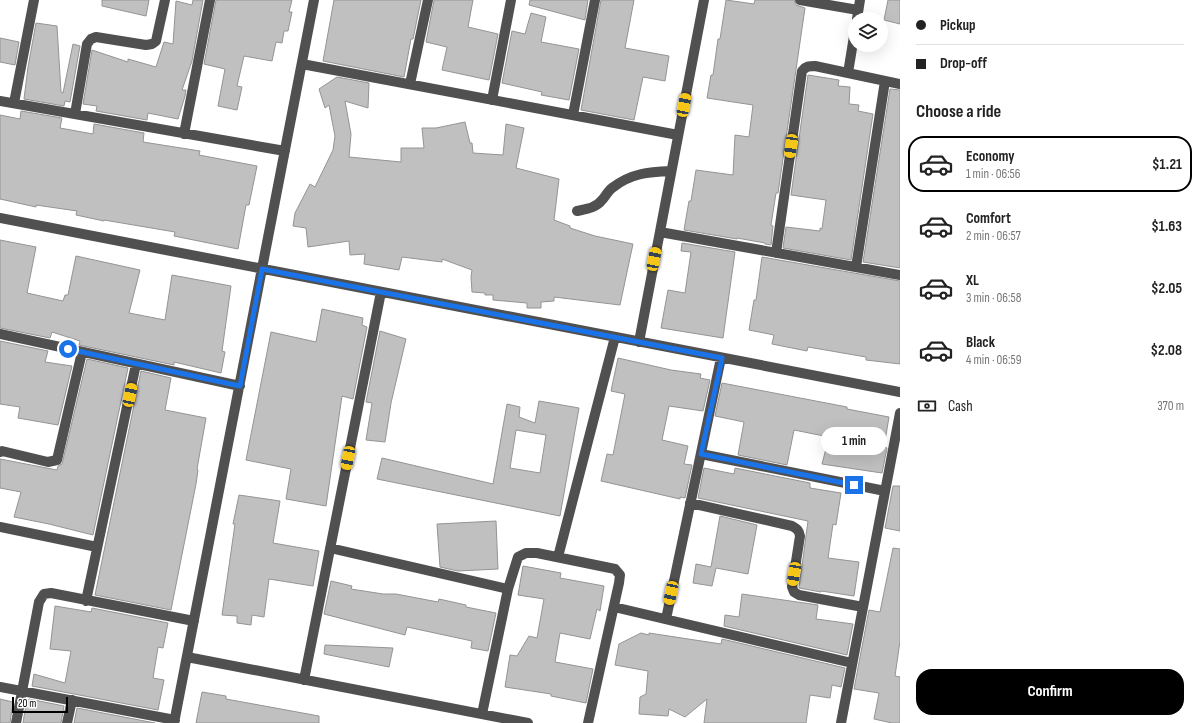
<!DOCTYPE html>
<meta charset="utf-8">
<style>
body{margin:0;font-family:"Sofia Sans Condensed",sans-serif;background:#f6f6f6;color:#222;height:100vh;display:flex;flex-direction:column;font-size:15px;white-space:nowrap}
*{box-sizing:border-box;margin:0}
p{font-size:13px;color:#767676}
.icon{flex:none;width:22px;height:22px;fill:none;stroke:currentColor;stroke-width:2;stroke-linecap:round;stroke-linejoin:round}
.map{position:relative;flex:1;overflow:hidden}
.drawer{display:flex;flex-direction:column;background:#fff;width:300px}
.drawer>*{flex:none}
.banner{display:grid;align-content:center;height:88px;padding:0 16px;background:#fff}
.buttons{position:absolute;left:848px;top:12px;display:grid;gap:8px}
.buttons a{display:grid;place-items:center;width:40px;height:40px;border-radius:50%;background:#fff;box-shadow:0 4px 16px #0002;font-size:20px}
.scale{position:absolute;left:12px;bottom:10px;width:56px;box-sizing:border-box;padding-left:4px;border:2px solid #000;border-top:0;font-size:11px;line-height:14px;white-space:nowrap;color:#000;-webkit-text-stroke:3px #fff;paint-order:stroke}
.end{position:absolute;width:18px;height:18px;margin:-9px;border:5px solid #1a73e8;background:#fff;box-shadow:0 0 0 2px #fff}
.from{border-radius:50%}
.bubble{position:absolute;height:28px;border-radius:14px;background:#fff;box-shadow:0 4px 16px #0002;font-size:13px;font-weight:700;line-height:28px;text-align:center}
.car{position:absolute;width:12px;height:24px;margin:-12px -6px;border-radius:5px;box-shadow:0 0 3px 1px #0007;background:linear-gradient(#f5c518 24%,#345 0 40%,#f5c518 0 76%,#345 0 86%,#f5c518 0)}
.banner b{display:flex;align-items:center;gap:14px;height:38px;font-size:15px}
.banner b+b{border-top:1px solid #e0e0e0}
.banner i{width:10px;height:10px;background:#222}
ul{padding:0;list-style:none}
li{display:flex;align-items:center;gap:12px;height:56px;margin:0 8px 6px;padding:0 8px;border:2px solid transparent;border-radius:16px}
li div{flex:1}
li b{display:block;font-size:15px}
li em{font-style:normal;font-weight:700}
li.selected{border-color:#000}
li>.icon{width:36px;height:36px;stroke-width:1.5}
h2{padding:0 16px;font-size:18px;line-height:48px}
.pay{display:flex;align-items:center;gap:10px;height:44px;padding:0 16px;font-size:15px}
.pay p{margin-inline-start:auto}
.button{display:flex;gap:8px;margin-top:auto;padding:8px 16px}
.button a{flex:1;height:46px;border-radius:16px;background:#000;color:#fff;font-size:16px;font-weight:700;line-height:46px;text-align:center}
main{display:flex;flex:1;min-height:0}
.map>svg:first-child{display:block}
.building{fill:#c0c0c0;stroke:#949494;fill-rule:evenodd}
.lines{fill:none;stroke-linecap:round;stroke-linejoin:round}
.minor{stroke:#505050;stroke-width:10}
.route{stroke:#1a73e8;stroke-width:5}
</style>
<main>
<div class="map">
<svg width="900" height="723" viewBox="0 0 900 723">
<rect width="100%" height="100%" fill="#fff"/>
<path class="building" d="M102,0H149L146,16L102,6Z
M193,0H203L192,61L182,90H186L185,96L178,119L148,113L147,120L96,111L97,106L83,104L92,50L128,62V59L156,67L164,42L173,44L176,1L192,5Z
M216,0H292L289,12H292L288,31H284L282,43L276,42L272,61L244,56L237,86L242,87L237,110L218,106L225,69L204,64Z
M334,0H421L413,39H411L404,77L323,61Z
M434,0H473L468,27L498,34L489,80L442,70L447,47L426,42Z
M530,0H588L585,20L529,5Z
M601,0H634L625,48L669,56L665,81L643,77L634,120L581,110Z
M726,0L754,4L755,0H794L796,5L805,8L778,193H776L771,225L773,226L771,245L765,244V243L737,238V239L684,230L689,201H691L696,170L733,175L735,135L749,137L753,105L707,98L711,75H713L718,39H720Z
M888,0H900V24L884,20Z
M531,13L546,17L541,42L579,49L569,100L541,95L542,92L502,83L512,31L525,34Z
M36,23L57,26L61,92L63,93L73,44L80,46L70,102L65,101L64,106L24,99L28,67Z
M0,38L19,42L15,65L0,62Z
M808,75L839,80L838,86L850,87L849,104L859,105L858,111L873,114L851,260L783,248L786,227L820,231V228L822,229L826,200L791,195Z
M337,77L369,83L368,108L345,101L351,134L349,157L401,162V148H424L422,128H436L465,122L470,143H472L473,153L503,155L506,124L524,128L516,168L559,179L554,220L570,226V228L595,236L633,244L620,305L554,297V301L541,302V308H527V303L493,300V295H485V293L472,292L471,277L472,270L442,259V262L402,257L399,270L364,264L365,254L350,255L349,241L308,247L306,228L293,226L295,213L310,184L315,187L333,150L335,136L329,105L325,108L319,89Z
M890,89L900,90V268L863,262Z
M21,111L62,118L60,128L93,134L94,124L144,133L143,142L200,151L199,155L257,166L249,205H246L238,249L174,236L175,232L104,220V221L76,215L77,211L36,205V207L0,199V115L20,119Z
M0,240L36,247L27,293L63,301L65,295H68L76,256L140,270L129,313L165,320L172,275L231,286L222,351L225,352L221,373L174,362V365L79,345L80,341L52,332L50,338L0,328Z
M682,243L735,252L723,338L661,328L668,290L685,293L691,252L681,251Z
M762,257L900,281V364L866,360V357L808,347L807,351L772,344L774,335L749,330L754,300H756Z
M322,309L363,318L362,325L367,327L353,399L342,396L326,506L286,499L291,469L246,460L271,332L316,342Z
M380,331L406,339L391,403L385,442L366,440L372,403L366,402Z
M0,341L48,351L45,362L72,366L58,425L18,418L20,407L0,404Z
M618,358L671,370L701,374L700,378L710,380L703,411L669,406L662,440L688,446L684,464L692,465L685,498L680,497V499L601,481L607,454L613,455L625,394L611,391Z
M87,359L128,368L93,535L49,524L14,517L21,492L0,488V459L57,470L58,466L62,464Z
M141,371L171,378L165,410L206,418L197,469L198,470L196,484L171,610L95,595Z
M722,383L847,407V409L889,417L884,447L887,448L882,473L822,464L829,437L794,430L787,465L738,455L744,422L715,416Z
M539,401L579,408L560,516L377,479L382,458L493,484L507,404L520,407L519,417L535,423ZM516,430L546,435L540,473L510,468Z
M704,468L734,474L735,468L810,483V488L841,493L836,525L833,524L828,558L859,562L854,596L821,591V592L799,588L808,521L698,498Z
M893,486H900V531L885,528Z
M239,495L280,501L273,543L319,551L313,586L269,579L264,617L252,615L251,625L237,623V616L222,615L235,524H233Z
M720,516L757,525L748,574L716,568L712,586L693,583L696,564L711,567Z
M496,521L498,569L458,571L440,567L437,524Z
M893,548L900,549V641L895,676L900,677V723H892L874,719L879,693L854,689L869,610L880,612Z
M523,566L561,573L560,578L604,586L600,611L597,609L590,639L560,633L555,662L593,669L586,703L551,696V694L505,687L510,655L517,656L529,636L537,638L544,599L518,595Z
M331,581L352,586L351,589L383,594H396L438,602L439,599L466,605V607L496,613L488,651L471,648L472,641L407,627L405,635L324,614Z
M742,594L818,605L816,619L853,624L847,655L724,626L725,615L739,617Z
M55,606L91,612L92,608L168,623L163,648L158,647L153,678L164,680L158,710L32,686L34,674L65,683L71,651L50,649Z
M641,633L649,635V633L721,644L722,639L845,668L841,687L832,685L830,698L810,695L806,723H704L707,699L685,717L669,709L668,716L639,714L640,697L646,694L648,671L615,665L619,644Z
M325,645L393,648L389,667L324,654Z
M202,692L226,696V699L319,716V723H196Z
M0,699L13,702L10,723H0Z
M29,699L64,706L61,723H23L26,704L28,705Z
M77,708L155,723H74Z"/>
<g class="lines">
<path class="minor" d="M800,0L858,10
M857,19L860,0
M302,64L678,135
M848,73L855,30
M410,84L428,0
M492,100L511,0
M0,101L285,151
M14,103L34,0
M75,114L87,44L91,39L96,37L146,45L152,44L156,41L165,0
M573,115L595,0
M184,134L210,0
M577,211C586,209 596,208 602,200C605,197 608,191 612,188C631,173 649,172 671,171
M0,218L900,392
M660,232L900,275
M776,253L802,71C806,66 809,66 815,66L900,84
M856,267L885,81
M0,334L240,386
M639,342L704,0
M0,452L2,451L48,462L57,460L82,352
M701,454L885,491
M690,503L792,526C797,529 799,530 800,536L792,587L794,592L799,595L863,607
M0,527L97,547
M330,548L508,589L482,714
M558,557L615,337
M508,589L518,557L526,553H537L615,569L620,575L619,583L588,723
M86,601L136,364
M614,607L852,663
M666,619L721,358
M187,657L528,723
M304,680L381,292
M0,687L175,720
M16,723L39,602L44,594L51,593L194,621
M67,723L72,700
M174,723L314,0
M841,723L900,413"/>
</g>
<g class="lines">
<path class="route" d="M68,349L240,386L262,269L722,358L701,454L854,485"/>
</g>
</svg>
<div class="buttons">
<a><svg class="icon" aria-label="layers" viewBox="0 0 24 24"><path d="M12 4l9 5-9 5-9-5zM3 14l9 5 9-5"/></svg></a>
</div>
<div class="scale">20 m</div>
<i class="end from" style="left:68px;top:349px"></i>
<i class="end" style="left:854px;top:485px"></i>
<div class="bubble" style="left:821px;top:427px;width:66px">1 min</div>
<i class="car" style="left:684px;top:105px;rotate:11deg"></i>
<i class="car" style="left:791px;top:146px;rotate:188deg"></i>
<i class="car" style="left:654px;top:259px;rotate:11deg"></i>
<i class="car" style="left:130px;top:395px;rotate:12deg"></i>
<i class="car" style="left:348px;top:458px;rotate:191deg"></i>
<i class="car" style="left:794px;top:574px;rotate:189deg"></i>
<i class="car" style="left:671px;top:593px;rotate:192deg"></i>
</div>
<section class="drawer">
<div class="banner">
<b><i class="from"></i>Pickup</b>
<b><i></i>Drop-off</b>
</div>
<h2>Choose a ride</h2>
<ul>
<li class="selected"><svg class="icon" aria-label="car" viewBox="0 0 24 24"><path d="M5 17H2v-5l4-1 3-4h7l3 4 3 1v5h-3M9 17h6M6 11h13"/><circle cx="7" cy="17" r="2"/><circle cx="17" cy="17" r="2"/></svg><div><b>Economy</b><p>1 min · 06:56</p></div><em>$1.21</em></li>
<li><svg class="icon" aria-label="car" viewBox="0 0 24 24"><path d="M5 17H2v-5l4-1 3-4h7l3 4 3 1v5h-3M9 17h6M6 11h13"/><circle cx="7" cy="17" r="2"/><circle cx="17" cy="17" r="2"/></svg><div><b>Comfort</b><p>2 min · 06:57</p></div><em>$1.63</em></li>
<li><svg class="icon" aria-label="car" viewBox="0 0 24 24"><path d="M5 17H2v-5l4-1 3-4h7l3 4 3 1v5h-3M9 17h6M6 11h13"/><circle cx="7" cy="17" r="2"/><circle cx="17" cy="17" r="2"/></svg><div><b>XL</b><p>3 min · 06:58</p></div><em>$2.05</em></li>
<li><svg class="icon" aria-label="car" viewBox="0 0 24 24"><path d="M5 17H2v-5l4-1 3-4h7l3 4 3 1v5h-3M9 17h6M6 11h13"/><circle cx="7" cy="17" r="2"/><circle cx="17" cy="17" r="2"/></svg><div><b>Black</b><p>4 min · 06:59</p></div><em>$2.08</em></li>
</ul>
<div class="pay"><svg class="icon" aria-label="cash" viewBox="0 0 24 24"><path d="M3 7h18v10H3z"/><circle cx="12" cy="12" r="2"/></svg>Cash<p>370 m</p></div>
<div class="button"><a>Confirm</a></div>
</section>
</main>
